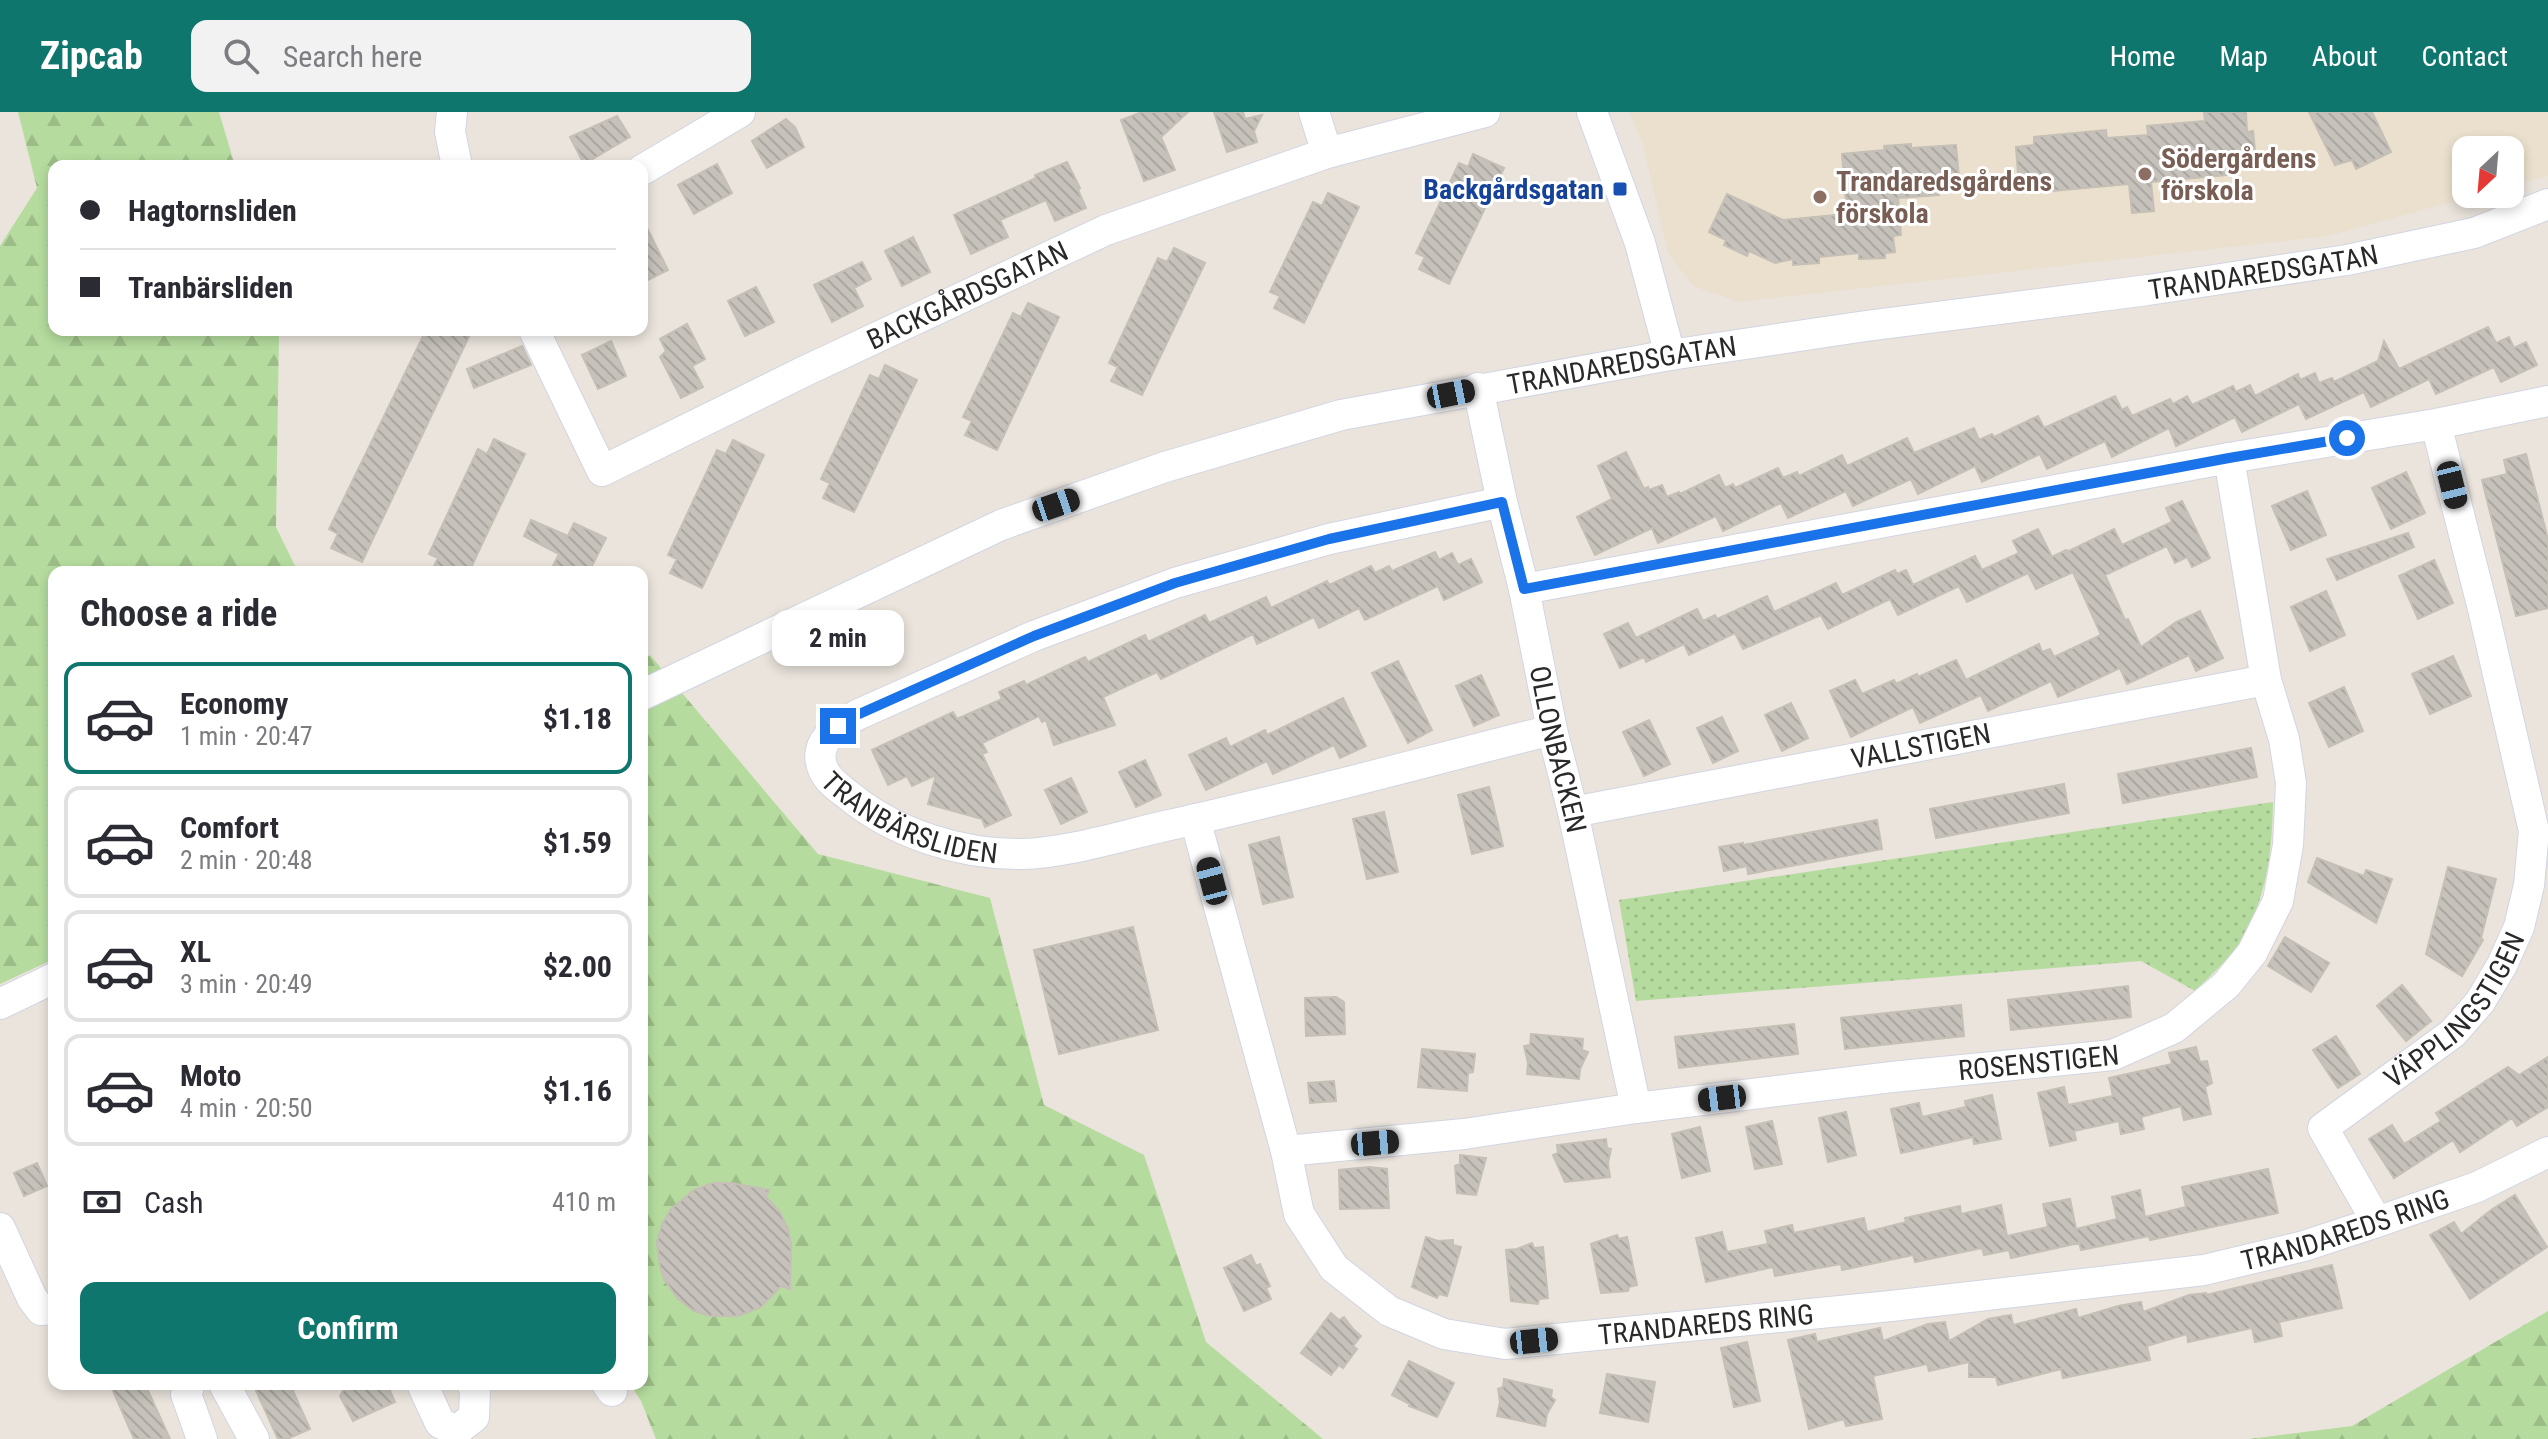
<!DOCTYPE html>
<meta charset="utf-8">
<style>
body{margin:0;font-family:"Roboto Condensed",sans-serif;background:#f2f2f3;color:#2b2b33;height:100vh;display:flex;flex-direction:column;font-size:30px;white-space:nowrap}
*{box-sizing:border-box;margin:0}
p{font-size:26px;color:#7c7c81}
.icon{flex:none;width:44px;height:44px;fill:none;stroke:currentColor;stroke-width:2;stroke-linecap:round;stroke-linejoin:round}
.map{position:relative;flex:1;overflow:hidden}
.sheet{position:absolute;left:48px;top:454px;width:600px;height:824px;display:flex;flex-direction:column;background:#fff;border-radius:16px;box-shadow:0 4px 12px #0003}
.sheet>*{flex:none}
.hud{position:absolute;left:48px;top:48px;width:600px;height:176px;border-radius:16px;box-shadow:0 4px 12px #0003;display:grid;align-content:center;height:176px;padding:0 32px;background:#fff}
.needle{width:52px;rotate:206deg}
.buttons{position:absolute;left:2452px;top:24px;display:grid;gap:16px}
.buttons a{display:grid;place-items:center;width:72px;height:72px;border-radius:16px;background:#fff;box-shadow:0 4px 12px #0003;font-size:40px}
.end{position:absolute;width:36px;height:36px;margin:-18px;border:10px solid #1a73e8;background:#fff;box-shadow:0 0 0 4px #fff}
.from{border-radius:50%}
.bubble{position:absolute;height:56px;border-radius:16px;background:#fff;box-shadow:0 4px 12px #0003;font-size:26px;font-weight:700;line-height:56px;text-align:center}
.car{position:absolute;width:24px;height:48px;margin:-24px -12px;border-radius:10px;box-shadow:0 0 6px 2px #0007;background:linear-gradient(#222 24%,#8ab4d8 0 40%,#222 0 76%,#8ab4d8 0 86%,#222 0)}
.hud b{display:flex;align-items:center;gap:28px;height:76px;font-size:30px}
.hud b+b{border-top:2px solid #e1e1e2}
.hud i{width:20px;height:20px;background:#2b2b33}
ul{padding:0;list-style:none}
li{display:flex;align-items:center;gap:24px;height:112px;margin:0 16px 12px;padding:0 16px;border:4px solid #e1e1e2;border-radius:16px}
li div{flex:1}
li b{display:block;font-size:30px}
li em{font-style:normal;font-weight:700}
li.on{border-color:#0f766e}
li>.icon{width:72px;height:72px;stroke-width:1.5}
h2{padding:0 32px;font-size:36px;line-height:96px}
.pay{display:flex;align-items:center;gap:20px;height:88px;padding:0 32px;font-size:30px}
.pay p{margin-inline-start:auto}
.action{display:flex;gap:16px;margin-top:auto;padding:16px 32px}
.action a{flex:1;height:92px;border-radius:16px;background:#0f766e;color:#fff;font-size:32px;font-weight:700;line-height:92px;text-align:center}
header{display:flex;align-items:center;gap:48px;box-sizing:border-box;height:112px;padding:0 40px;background:#0f766e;color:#fff}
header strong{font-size:38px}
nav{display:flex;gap:44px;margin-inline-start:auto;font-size:28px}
.search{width:560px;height:72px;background:#f2f2f3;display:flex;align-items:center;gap:20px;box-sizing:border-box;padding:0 28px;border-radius:16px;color:#7c7c81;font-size:30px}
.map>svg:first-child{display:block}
.education{fill:#eae0cd}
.forest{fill:url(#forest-firs)}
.park{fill:url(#park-dots)}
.building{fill:url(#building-back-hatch);stroke:#c5bfb6;stroke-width:2}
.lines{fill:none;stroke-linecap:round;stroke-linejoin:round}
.minor-casing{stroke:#d2d5e1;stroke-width:32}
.minor{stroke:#fff;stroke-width:30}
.route{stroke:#1a73e8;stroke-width:10}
.education-dot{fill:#8d6e63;stroke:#fff;stroke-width:3}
.transit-dot{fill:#1a4fb4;stroke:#fff;stroke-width:3}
.labels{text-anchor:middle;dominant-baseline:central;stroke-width:6;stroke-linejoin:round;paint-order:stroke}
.education-label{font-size:28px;font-weight:bold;fill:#785e54;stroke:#fff;text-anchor:start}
.transit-label{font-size:28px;font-weight:bold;fill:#164399;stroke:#fff;text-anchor:end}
.street-label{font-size:28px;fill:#292929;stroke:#fff}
</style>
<header>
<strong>Zipcab</strong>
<div class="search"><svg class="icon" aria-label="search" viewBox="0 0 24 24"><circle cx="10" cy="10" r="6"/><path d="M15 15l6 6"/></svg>Search here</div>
<nav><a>Home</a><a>Map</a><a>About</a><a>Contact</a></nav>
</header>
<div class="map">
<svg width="2548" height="1327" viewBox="0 0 2548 1327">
<defs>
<pattern id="forest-firs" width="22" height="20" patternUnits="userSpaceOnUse" patternTransform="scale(2)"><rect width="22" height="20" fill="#b5dc9e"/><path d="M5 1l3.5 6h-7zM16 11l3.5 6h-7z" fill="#9cbd88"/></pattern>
<pattern id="park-dots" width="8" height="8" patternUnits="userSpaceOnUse" patternTransform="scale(2)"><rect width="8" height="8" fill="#b5dc9e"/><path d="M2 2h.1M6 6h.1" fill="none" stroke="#9cbd88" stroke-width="1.8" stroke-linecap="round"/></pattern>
<pattern id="building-back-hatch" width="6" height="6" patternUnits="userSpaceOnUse" patternTransform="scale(2)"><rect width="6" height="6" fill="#c6c2bb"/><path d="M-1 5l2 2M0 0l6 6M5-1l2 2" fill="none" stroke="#aaa7a1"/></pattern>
</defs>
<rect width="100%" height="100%" fill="#eae4dc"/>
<path class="education" d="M1629,0H2548V64L2510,74V38H2466V82H2481L2328,124L1738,190L1693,174L1668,141L1642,29Z"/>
<path class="forest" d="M18,0H219L235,54H54V218H279L276,415L298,460H54V847L0,872V134L37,76Z
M650,543L818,742L990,786L1044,993L1144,1043L1206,1230L1323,1327H656L641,1289L630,1272H642V548Z
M2548,1199V1327H2249L2352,1314Z"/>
<path class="park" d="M2273,690C2272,742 2267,788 2238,833C2227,850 2209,864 2195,879L2141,849L1636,889L1619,788Z"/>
<path class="building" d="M1142,0H1188L1161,25L1175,58L1144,69L1121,8Z
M1214,0H1243L1245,7L1262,3L1254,19L1257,30L1227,40Z
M2204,0H2246L2247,20L2253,19L2256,48L2250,49L2251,55L2236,57L2237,62L2151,70L2154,99L2132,101L2129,72L2042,80L2041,74L2019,76L2016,35L2034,33V25L2106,18L2107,26L2148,23L2147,14L2205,9Z
M2309,0H2372L2391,40L2356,57L2352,48L2335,53Z
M617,4L630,25L584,52L570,25Z
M786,7L795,15L804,35L767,56L752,29Z
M1911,32V36L1956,33L1960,76L1938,78L1939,83L1898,86L1901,123L1893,124L1895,140L1885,141V146L1859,147V141L1819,145V151L1793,153V147L1775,151L1749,139L1747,144L1724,133L1726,128L1709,120L1727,82L1783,108L1847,102L1842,42L1885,38L1884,34Z
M1473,42L1504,56L1449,172L1419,157L1425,145L1416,141L1459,51L1468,55Z
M1067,50L1080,76L1078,78L1086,96L1055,109L1046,88L1000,108L1008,125L971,142L954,103L1036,66L1035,63Z
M717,52L732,81L694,102L678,73Z
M1328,81L1359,95L1304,211L1274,196L1280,184L1270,180L1313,90L1322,94Z
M642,106L668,158L642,171Z
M913,125L930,160L902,174L885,139Z
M1174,136L1205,151L1142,283L1111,269L1118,255L1109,251L1158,146L1167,150Z
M862,150L871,167L854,176L863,194L832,210L814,173Z
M756,175L774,210L745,224L728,189Z
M1028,191L1059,205L997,338L965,323L972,309L963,305L1013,201L1021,205Z
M687,212L705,247L692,254L703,275L681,286L660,245L666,239L660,227Z
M2488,215L2496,231L2509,225L2514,236L2526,230L2537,253L2501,270L2494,255L2436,282L2429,267L2371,295L2364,280L2306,307L2299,292L2242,320L2235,305L2176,334L2169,316L2112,345L2105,329L2047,357L2040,342L1982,370L1975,354L1918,382L1911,367L1853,394L1846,379L1788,406L1781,391L1723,419L1716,404L1658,431L1652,416L1595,443L1577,405L1612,387L1598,354L1626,340L1644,377L1648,375L1649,378L1662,373L1667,385L1679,380L1680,382L1719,363L1725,376L1733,372L1735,376L1778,356L1783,366L1797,360L1799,364L1842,343L1847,354L1907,326L1914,341L1974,316L1979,328L1992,322L1994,325L2038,304L2044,316L2115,284L2122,298L2127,295L2132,304L2170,287L2173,292L2187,284L2192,293L2233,274L2236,280L2250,273L2255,284L2298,262L2300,268L2315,261L2319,271L2332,266L2334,270L2378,249L2384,229L2399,257Z
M426,218H472L362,450L331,436L338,422L329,417Z
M611,229L626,264L598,277L582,243Z
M522,234L531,253L474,276L467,257Z
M885,253L917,268L854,400L823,386L830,371L821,367L870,263L879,267Z
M494,327L525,342L483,430L469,460H431L438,446L429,442L441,416L478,337L487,342Z
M733,328L764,343L702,476L670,461L677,447L668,443L717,338L726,342Z
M2526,342L2548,427V496L2516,504L2482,368L2507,362L2504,348Z
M2406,360L2425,401L2391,417L2372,376Z
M2307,379L2326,423L2291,438L2272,394Z
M2182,389L2210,446L2192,455L2187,445L2175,451L2167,434L2105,463L2125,508L2128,507L2141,535L2176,510L2200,499L2223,546L2196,559L2189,543L2127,572L2120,556L2058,585L2051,569L1988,599L1981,583L1920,611L1913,595L1851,625L1830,579L1855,568L1862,582L1894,568L1896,572L1917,562L1918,565L1956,548L1966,568L2039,532L2042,540L2050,537L2054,545L2101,523L2073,460L2036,477L2028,461L1967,490L1959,474L1898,503L1890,487L1828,517L1821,503L1743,537L1735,521L1689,543L1684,532L1646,550L1644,545L1620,556L1604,522L1628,511L1636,526L1697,497L1703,509L1715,503L1717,507L1767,484L1774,500L1836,471L1842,483L1895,458L1897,462L1906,458L1913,473L1975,444L1982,458L2019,441L2013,429L2038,417L2052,445L2066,438L2069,439L2114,417L2122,433L2172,410L2166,396Z
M531,408L568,424L574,411L606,426L589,460H550L559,442L524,424Z
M2408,421L2414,435L2337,468L2327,447Z
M1435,440L1439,448L1452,441L1458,453L1471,447L1482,470L1444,488L1438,474L1365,508L1359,496L1319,516L1314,505L1257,532L1253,522L1161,567L1157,560L1103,585L1115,613L1054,633L1046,608L1042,610L1039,604L982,631L987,640L982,642L1011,703L985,715L982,707L928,692L936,663L912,674L907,664L888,673L872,638L953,600L957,607L1002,587L999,580L1024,569L1026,573L1085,545L1088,550L1145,523L1148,530L1205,503L1209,511L1266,485L1271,496L1327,469L1329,473L1371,454L1375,461L1389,454L1392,459Z
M2434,448L2453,491L2418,507L2399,464Z
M2326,479L2345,523L2310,539L2291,495Z
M2453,544L2471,584L2430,602L2412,562Z
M1398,549L1432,618L1408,631L1372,561Z
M1481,563L1499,603L1474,614L1456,574Z
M2344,575L2363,619L2329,635L2309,591Z
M1343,586L1366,634L1340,646L1334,633L1273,662L1267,649L1206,678L1189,643L1226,626L1230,635L1265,618L1267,623Z
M1791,591L1808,626L1782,639L1765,603Z
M1722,605L1738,639L1713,651L1697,616Z
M1649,608L1670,652L1644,664L1623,620Z
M2251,636L2257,665L2123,691L2118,662Z
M1145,648L1161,683L1136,695L1119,660Z
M1071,666L1087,700L1061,712L1045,678Z
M2064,672L2069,701L1936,726L1930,697Z
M1489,675L1503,734L1472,742L1458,683Z
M1384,700L1398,760L1367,767L1353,707Z
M1877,708L1882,737L1748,762L1747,754L1724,759L1719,735L1743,731V733Z
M1279,725L1293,785L1263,792L1249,733Z
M2317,746L2364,764L2366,758L2392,767L2376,811L2308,770Z
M2448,755L2496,767L2481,826L2483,828L2462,864L2426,842Z
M1133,815L1158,918L1059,942L1034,838Z
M2285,825L2329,851L2311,880L2268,854Z
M2402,873L2431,909L2406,929L2377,894Z
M2128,874L2131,905L2011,918L2008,888Z
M1336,885L1344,890L1345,922L1306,924L1305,886Z
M1961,893L1964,924L1845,937L1841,906Z
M1794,912L1798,942L1679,956L1675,925Z
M1531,922L1583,927L1582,938L1588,940L1580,957L1579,967L1527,962L1528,951L1524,934L1530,933Z
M2336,924L2360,962L2338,976L2313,938Z
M2196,935L2200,950L2207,949L2212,971L2205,975L2211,1002L2184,1008L2181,994L2141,1005L2144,1017L2121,1022L2119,1009L2074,1019L2076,1028L2050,1034L2038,981L2064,975L2068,993L2113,984L2109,966L2172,952L2169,941Z
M1422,937L1475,942L1473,960L1468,961L1467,979L1418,975Z
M2548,945V995L2517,1014L2512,1006L2460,1040L2453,1028L2394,1066L2369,1027L2392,1013L2404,1032L2441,1009L2436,1001L2508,955L2519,963Z
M1334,969L1336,989L1310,991L1308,971Z
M1992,983L2001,1027L1974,1032L1973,1025L1901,1041L1891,997L1919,991L1922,1005L1966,995L1965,989Z
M1846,1000L1856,1043L1828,1050L1819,1006Z
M1772,1009L1782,1052L1755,1057L1746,1015Z
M1700,1015L1710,1059L1682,1066L1672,1022Z
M1606,1027L1607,1036L1611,1037L1608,1051L1610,1065L1565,1070L1553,1043L1558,1041L1557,1033Z
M1460,1043L1486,1046L1476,1083L1457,1081L1455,1054L1460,1052Z
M37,1051L47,1074L24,1084L14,1061Z
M1369,1055L1387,1057L1389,1096L1340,1097L1339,1058Z
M2268,1057L2278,1101L2150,1128L2149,1124L2081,1138L2076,1117L2117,1107L2112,1085L2140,1078L2145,1105L2186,1095L2182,1075Z
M713,1071H731L769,1078L766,1085L780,1100L788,1117L791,1132L790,1177L781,1174L761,1195L738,1204H710L694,1199L678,1187L664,1167L660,1154L657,1130L662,1112L671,1097L694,1078Z
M2515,1083L2547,1135L2470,1187L2430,1123L2454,1110L2461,1122L2491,1098Z
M2070,1087L2079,1131L2011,1146L2009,1138L1984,1143L1982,1136L1915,1150L1913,1143L1842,1158L1841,1152L1775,1164L1773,1155L1706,1170L1696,1126L1722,1120L1727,1140L1768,1132L1765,1119L1792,1113L1794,1121L1864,1106L1867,1120L1906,1110L1905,1106L1960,1094L1961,1102L2001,1093L2007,1124L2048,1115L2043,1092Z
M1617,1123L1619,1127L1627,1125L1637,1173L1629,1175L1628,1179L1601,1181L1591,1132Z
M1426,1125L1438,1129L1453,1128V1133L1461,1135L1447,1184L1439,1182L1437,1186L1412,1175Z
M1532,1131L1534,1136L1543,1135L1548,1186L1539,1187L1538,1192L1511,1189L1506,1138L1517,1137Z
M1251,1143L1256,1154L1260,1152L1270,1174L1266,1176L1271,1187L1244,1199L1224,1156Z
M2332,1153L2342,1196L2279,1210L2282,1224L2255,1230L2252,1216L2188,1230L2187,1222L2147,1234L2150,1248L2063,1266L2061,1257L1998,1273L1996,1265H1969V1250L1929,1259L1927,1252L1873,1264L1882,1307L1846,1314L1844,1307L1809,1317L1788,1228L1815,1222L1817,1230L1880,1216L1883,1229L1928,1212L1945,1210L1949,1229L1988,1207L2011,1203L2013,1213L2076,1197L2078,1206L2118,1194L2141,1190L2143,1200L2189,1183L2206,1181V1183Z
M1331,1201L1339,1208L1344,1205L1353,1217L1361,1224L1353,1234L1357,1237L1343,1256L1339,1253L1331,1263L1301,1241Z
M1747,1230L1760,1289L1734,1295L1721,1236Z
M1409,1249L1454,1271L1437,1305L1409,1294L1410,1292L1392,1283Z
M1607,1262L1655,1270L1648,1310L1600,1301Z
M1504,1267L1552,1278L1551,1285L1555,1288L1547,1302L1545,1314L1497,1304L1500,1290L1498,1277L1503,1275Z
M110,1272H145L170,1327H134Z
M253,1272H290L310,1317L287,1327H278Z
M354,1272H387L395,1290L353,1309L340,1284L344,1277Z"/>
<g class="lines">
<g class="minor-casing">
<g id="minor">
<path d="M452,0L450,20L457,54"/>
<path d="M1314,0L1327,41"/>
<path d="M1592,0L1640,131L1670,243"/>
<path d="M642,58L740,0"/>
<path id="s1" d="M534,218L602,359L805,259L1106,118L1327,41L1485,0"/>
<path id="s2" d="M1478,276L1502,390L1524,477L1552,618L1573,700L1636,996"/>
<path id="s3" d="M1502,390L1329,427L1175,471L1034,524L857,603C837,615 812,630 823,657C828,669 839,676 848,683C895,722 962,743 1022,742C1066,741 1121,724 1165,714C1294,686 1423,650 1552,618"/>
<path d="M1524,477L2229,346L2436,312L2548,289"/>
<path id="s4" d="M642,583L1001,413L1165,355L1341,303L1670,243L1866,214L2148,178L2347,148L2474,121L2548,92"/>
<path id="s5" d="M1573,700L2266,568"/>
<path id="s6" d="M1195,707L1286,1039L1299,1102L1334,1156L1389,1199L1444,1222L1505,1232L1891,1194L2204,1158L2304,1134L2377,1110L2477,1075L2548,1040"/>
<path d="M0,892L54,866"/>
<path id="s7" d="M1286,1039L1464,1022L1636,996L1892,965L2113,943L2174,916L2226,873L2252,841L2278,789L2288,733L2291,671L2284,627L2266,568L2229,346"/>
<path id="s8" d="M2377,1110L2323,1016L2453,921L2480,890L2502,853L2519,815L2529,773L2534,719L2483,497L2436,312"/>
<path d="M0,1116L32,1186L41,1198L54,1197"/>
<path d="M190,1272L186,1282L202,1327"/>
<path d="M224,1272L254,1327"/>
<path d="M422,1272L440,1311L456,1319L474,1305L475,1278L472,1272"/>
<path d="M607,1272L612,1279"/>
</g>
</g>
<use href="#minor" class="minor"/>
</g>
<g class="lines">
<path class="route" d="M838,614L857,603L1034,524L1175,471L1329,427L1502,390L1524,477L2229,346L2347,326"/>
</g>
<g class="education-dot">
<circle cx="2145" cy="62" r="8"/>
<circle cx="1820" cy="85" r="8"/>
</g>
<rect class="transit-dot" x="1612" y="69" width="16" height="16" rx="4"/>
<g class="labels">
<g class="education-label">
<text x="2161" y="46">Södergårdens<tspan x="2161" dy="32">förskola</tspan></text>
<text x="1836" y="69">Trandaredsgårdens<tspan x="1836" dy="32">förskola</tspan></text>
</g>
<g class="transit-label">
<text x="1604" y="77">Backgårdsgatan</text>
</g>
<g class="street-label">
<text stroke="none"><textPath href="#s4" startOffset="1688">TRANDAREDSGATAN</textPath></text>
<text stroke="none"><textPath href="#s1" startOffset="562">BACKGÅRDSGATAN</textPath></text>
<text stroke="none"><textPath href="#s4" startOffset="1040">TRANDAREDSGATAN</textPath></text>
<text stroke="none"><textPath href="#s5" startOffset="354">VALLSTIGEN</textPath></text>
<text stroke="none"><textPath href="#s2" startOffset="370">OLLONBACKEN</textPath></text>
<text stroke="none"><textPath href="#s3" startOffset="856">TRANBÄRSLIDEN</textPath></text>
<text stroke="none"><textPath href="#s8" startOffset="288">VÄPPLINGSTIGEN</textPath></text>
<text stroke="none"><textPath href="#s7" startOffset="758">ROSENSTIGEN</textPath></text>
<text stroke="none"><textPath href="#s6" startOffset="1514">TRANDAREDS RING</textPath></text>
<text stroke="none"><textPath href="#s6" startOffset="866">TRANDAREDS RING</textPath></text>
</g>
</g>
</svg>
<div class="buttons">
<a><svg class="needle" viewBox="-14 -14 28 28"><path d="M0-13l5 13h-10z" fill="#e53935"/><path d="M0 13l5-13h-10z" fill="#7c7c81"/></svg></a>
</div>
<i class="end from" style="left:2347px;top:326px"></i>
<i class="end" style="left:838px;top:614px"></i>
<div class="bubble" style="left:772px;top:498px;width:132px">2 min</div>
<i class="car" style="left:1451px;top:282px;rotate:79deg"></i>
<i class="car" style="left:2452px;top:373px;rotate:166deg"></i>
<i class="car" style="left:1056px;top:393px;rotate:71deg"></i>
<i class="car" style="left:1212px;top:769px;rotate:345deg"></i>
<i class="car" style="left:1722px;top:986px;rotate:263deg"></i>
<i class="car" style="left:1375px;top:1031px;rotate:85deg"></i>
<i class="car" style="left:1534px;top:1229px;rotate:84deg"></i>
<div class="hud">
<b><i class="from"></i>Hagtornsliden</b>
<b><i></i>Tranbärsliden</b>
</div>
<section class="sheet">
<h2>Choose a ride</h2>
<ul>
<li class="on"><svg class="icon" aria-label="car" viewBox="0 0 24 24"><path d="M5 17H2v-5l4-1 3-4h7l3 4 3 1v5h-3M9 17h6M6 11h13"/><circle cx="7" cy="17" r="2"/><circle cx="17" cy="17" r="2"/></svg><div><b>Economy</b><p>1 min · 20:47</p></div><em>$1.18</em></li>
<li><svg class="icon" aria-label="car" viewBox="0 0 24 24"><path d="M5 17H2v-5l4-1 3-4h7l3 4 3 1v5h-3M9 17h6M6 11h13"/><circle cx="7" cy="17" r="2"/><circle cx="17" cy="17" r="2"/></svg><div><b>Comfort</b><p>2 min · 20:48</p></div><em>$1.59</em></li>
<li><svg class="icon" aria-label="car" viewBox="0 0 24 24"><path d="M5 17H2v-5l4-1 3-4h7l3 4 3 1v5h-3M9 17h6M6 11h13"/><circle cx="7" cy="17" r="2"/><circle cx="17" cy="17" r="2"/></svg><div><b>XL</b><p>3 min · 20:49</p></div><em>$2.00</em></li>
<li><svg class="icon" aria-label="car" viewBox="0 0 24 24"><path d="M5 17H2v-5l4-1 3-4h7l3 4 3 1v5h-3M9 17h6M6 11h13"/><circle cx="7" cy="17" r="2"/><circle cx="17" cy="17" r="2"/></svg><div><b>Moto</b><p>4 min · 20:50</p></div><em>$1.16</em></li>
</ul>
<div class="pay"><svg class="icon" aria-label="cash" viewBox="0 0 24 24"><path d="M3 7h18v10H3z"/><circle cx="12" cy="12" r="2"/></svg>Cash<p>410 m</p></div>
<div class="action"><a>Confirm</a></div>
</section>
</div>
